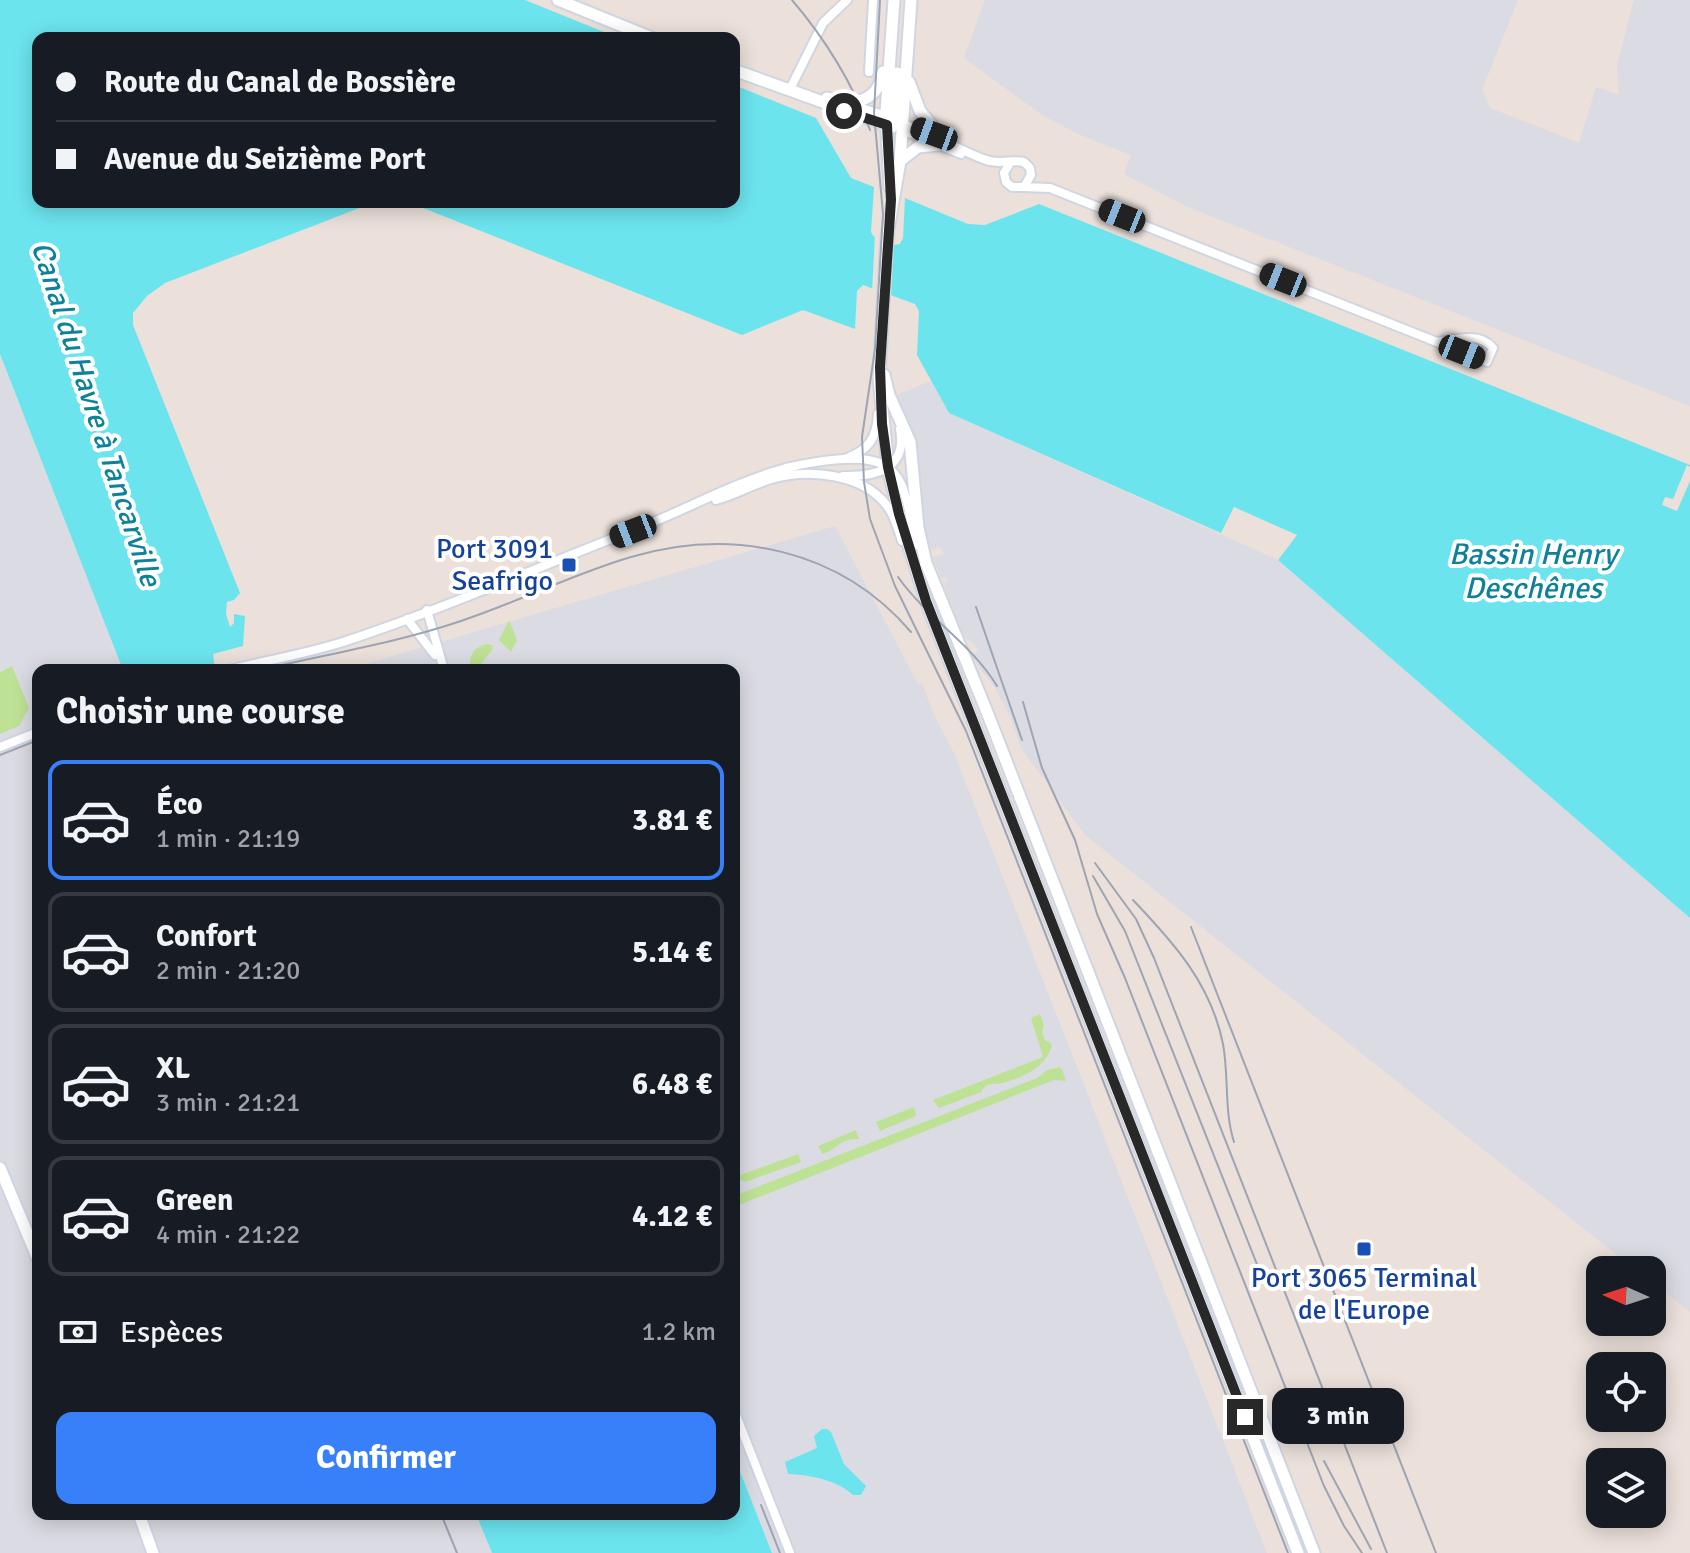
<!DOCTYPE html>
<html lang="fr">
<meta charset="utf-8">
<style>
body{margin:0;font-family:Signika,sans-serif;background:#20242c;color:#f1f3f6;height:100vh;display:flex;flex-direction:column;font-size:30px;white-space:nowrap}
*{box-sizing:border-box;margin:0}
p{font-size:26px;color:#9ea1a6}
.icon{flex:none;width:44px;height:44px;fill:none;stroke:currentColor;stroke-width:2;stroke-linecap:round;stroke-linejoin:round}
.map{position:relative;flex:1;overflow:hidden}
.panel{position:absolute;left:32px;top:664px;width:708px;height:856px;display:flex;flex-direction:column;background:#171b24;border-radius:16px;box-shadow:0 4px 20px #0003}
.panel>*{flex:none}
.top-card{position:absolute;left:32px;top:32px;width:708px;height:176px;border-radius:16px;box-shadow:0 4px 20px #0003;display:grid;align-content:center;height:176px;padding:0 24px;background:#171b24}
.needle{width:52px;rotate:273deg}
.fabs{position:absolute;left:1586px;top:1256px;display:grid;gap:16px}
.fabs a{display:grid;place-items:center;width:80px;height:80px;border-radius:16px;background:#171b24;box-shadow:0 4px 20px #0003;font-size:40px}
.end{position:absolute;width:36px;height:36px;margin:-18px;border:10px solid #282828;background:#fff;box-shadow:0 0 0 4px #fff}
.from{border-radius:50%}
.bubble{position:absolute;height:56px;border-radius:16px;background:#171b24;box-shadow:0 4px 20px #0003;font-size:26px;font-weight:800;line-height:56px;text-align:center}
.car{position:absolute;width:24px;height:48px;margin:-24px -12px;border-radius:10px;box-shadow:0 0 6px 2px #0007;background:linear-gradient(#222 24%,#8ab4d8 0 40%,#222 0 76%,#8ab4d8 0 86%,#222 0)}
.top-card b{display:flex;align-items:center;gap:28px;height:76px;font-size:30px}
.top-card b+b{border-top:2px solid #363941}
.top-card i{width:20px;height:20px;background:#f1f3f6}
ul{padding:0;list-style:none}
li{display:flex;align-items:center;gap:24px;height:120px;margin:0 16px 12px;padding:0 8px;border:4px solid #363941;border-radius:16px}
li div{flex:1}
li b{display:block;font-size:30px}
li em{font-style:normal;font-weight:800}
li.selected{border-color:#3880fa}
li>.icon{width:72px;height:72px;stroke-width:1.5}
h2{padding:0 24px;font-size:36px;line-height:96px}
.pay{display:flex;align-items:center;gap:20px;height:88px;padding:0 24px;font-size:30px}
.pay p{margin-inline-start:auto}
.primary-button{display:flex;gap:16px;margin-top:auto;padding:16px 24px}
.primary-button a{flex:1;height:92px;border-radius:16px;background:#3880fa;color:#fff;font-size:32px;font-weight:800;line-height:92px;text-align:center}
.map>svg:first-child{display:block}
.industrial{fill:#dbdbe3}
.green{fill:#bee295}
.water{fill:#6ce4ee}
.pier{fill:#ebe0da}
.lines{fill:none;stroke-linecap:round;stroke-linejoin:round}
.street-casing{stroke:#cfd6e2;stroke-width:12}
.secondary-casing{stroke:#cfd6e2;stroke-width:15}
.street{stroke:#fff;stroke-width:8}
.secondary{stroke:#fff;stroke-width:11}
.rail{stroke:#9da4b3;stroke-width:2}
.route{stroke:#282828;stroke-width:10}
.transit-dot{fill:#1a4fb4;stroke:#fff;stroke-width:3}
.labels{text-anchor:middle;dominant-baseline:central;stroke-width:8;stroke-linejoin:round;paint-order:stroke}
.transit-label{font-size:28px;fill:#164399;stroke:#fff;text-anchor:end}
.water-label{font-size:30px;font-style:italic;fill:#0d8298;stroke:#fff}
</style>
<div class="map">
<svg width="1690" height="1553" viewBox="0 0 1690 1553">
<rect width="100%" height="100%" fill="#ebe0da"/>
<path class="industrial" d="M985,0H1518L1482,90L1490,108L1579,143L1596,87L1619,95L1617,65L1634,0H1690V406L1186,206L1124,174L1131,155L1076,133L1042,115L964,58Z
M0,354L123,670H38V1514H476L492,1553H0Z
M931,381L949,413L1278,560L1690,918V1312L1652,1282V1270H1636L1085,835L1021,748L1010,716L994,686L971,657L979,649L964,636L943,583L948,581L946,577L941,578L933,557L944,554L940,547L930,550L924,532L918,452L894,396Z
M835,526L918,684L922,683L933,713L955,755L1267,1553H772L734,1456V670H345Z"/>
<path class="green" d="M509,620L517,640L511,652L499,640Z
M488,644L493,646L492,650L476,670H471C467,656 475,646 488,644Z
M12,666L29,708L19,726L0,734V672Z
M1040,1014L1044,1025L1042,1032L1045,1040L1052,1044C1048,1066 1024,1077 1003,1083C993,1085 987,1081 981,1092L939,1108L933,1100L1043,1057L1031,1018Z
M1059,1067L1062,1069L1066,1081L1054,1080L734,1207V1196L1037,1078L1047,1070Z
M914,1107L916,1116L880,1131L876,1122Z
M856,1130L859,1139C839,1139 842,1146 823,1154L818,1146Z
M798,1154L801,1162L745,1182L735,1177Z"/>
<path class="water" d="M0,0H525L619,38H38V202H375L165,283L147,296L133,313V325L240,593L234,600L227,602L226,614L230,627L234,623V614L245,616L243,646L213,654L215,670H123L0,354Z
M734,85L816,118L851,178L874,187L871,232C875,241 890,247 900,244L903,238L905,198L968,224L985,225L1039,204L1690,465V918L1278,560L1297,535L1234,507L1221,533L949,413L917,355L919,311L915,304L863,285L857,291L855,329L803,310L742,335L408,202H734Z
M822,1429H827L831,1432L844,1464L866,1486L861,1495H853C837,1480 810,1475 788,1474L785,1462L817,1448L814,1436Z
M734,1456L772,1553H492L476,1514H734Z"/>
<path class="pier" d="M875,235L893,240L890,299L872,292Z
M1687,465L1690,467V481L1677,511L1662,505L1665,497L1673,499Z"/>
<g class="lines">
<g class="street-casing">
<path id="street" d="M869,72L873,0
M789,91L823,23L847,0
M902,124C933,132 957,150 986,160C1000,165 1011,159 1024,162L1030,168L1031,175L1024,187H1012L1006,182L1004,173L1010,163
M902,130L961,154
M1024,187L1050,188L1487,362L1493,348C1480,332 1456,339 1437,342
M847,458C869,450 877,437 878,414
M843,476C874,477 908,470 900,429
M716,500C734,495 750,486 768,480C807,468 868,472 891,512C896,521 899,532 902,541
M427,610L444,670
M407,619L435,655
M228,670C265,661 304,654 340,643C438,611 533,569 629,532C682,512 732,483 786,468C811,462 859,453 882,464C910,476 907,520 918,545
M0,747L38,732
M734,1410L790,1553"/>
</g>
<g class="secondary-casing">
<path id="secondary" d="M558,0L652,38
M911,0L900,161L887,236L879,378L888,467L899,514L926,601L1298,1553
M734,70L892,127
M897,73L895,105L898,123
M909,82L920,111L946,142
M827,98L890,119
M849,102C868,102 880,91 883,72
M900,161L918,147L938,145
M890,187L886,113L894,0
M884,375L889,395L910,442L918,528L926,563L987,712L1314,1553
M0,1168L38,1259
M139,1514L153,1553"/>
</g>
<use href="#street" class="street"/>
<use href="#secondary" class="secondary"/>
<path class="rail" d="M792,0C824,37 853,84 870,130
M880,0L874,113L883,214L875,349L862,437L864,482L870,519L895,586L966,731L1288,1553
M898,577C927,618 971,643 997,686
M976,607L1022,740
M261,670C327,654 396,643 461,621C518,602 573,574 631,557C733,527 840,549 911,632
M1023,702L1042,768L1075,840L1097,914L1125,978L1324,1486L1344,1526L1362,1553
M0,755L38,740
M1095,863L1136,919L1154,958L1387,1553
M1093,876L1125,931L1262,1277
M1133,900C1174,943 1211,984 1223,1044C1229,1076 1224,1111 1234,1142
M1191,927L1436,1553
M1324,1461L1371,1549
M761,1505L780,1553
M441,1514L457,1553"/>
</g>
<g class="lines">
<path class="route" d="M844,111L887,125L891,200L880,367L882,424L888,467L899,514L926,601L1245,1417"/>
</g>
<g class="transit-dot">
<rect x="561" y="557" width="16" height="16" rx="4"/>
<rect x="1356" y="1241" width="16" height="16" rx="4"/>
</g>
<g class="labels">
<g class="transit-label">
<text x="553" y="549">Port 3091<tspan x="553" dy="32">Seafrigo</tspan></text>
<text x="1364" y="1278" text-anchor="middle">Port 3065 Terminal<tspan x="1364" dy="32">de l'Europe</tspan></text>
</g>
<g class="water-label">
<text transform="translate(96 414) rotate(72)">Canal du Havre à Tancarville</text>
<text x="1533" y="554">Bassin Henry<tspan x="1533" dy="34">Deschênes</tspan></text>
</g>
</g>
</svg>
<div class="fabs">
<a><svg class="needle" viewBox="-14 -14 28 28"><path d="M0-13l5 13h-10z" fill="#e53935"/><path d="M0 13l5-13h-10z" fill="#9ea1a6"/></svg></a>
<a><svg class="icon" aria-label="locate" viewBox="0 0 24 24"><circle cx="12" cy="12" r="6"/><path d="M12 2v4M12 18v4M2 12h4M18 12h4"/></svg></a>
<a><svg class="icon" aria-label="layers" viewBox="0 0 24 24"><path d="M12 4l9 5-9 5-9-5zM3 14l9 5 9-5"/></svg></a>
</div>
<i class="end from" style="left:844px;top:111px"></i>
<i class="end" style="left:1245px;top:1417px"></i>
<div class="bubble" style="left:1272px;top:1388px;width:132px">3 min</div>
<i class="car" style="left:934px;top:134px;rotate:290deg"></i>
<i class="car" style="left:1122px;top:216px;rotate:292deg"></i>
<i class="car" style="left:1283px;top:280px;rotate:292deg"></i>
<i class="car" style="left:1462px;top:352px;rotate:112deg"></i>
<i class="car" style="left:633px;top:531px;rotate:249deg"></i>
<div class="top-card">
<b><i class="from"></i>Route du Canal de Bossière</b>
<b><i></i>Avenue du Seizième Port</b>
</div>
<section class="panel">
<h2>Choisir une course</h2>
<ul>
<li class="selected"><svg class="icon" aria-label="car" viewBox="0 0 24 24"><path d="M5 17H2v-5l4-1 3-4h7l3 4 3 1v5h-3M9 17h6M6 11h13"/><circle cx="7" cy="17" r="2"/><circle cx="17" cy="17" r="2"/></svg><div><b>Éco</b><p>1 min · 21:19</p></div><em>3.81 €</em></li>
<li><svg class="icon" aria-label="car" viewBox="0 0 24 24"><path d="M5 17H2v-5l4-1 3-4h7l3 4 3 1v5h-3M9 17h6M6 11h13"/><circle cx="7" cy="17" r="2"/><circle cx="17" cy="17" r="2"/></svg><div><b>Confort</b><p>2 min · 21:20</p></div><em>5.14 €</em></li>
<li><svg class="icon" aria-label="car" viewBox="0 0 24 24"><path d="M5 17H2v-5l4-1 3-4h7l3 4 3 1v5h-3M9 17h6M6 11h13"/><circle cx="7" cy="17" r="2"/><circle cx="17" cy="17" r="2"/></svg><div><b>XL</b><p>3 min · 21:21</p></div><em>6.48 €</em></li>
<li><svg class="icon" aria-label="car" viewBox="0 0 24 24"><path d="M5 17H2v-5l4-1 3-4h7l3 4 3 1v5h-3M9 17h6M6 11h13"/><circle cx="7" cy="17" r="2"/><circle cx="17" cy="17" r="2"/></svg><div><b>Green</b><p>4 min · 21:22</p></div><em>4.12 €</em></li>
</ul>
<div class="pay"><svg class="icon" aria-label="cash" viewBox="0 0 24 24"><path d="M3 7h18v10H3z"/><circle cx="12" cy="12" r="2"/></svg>Espèces<p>1.2 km</p></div>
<div class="primary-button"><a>Confirmer</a></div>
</section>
</div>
